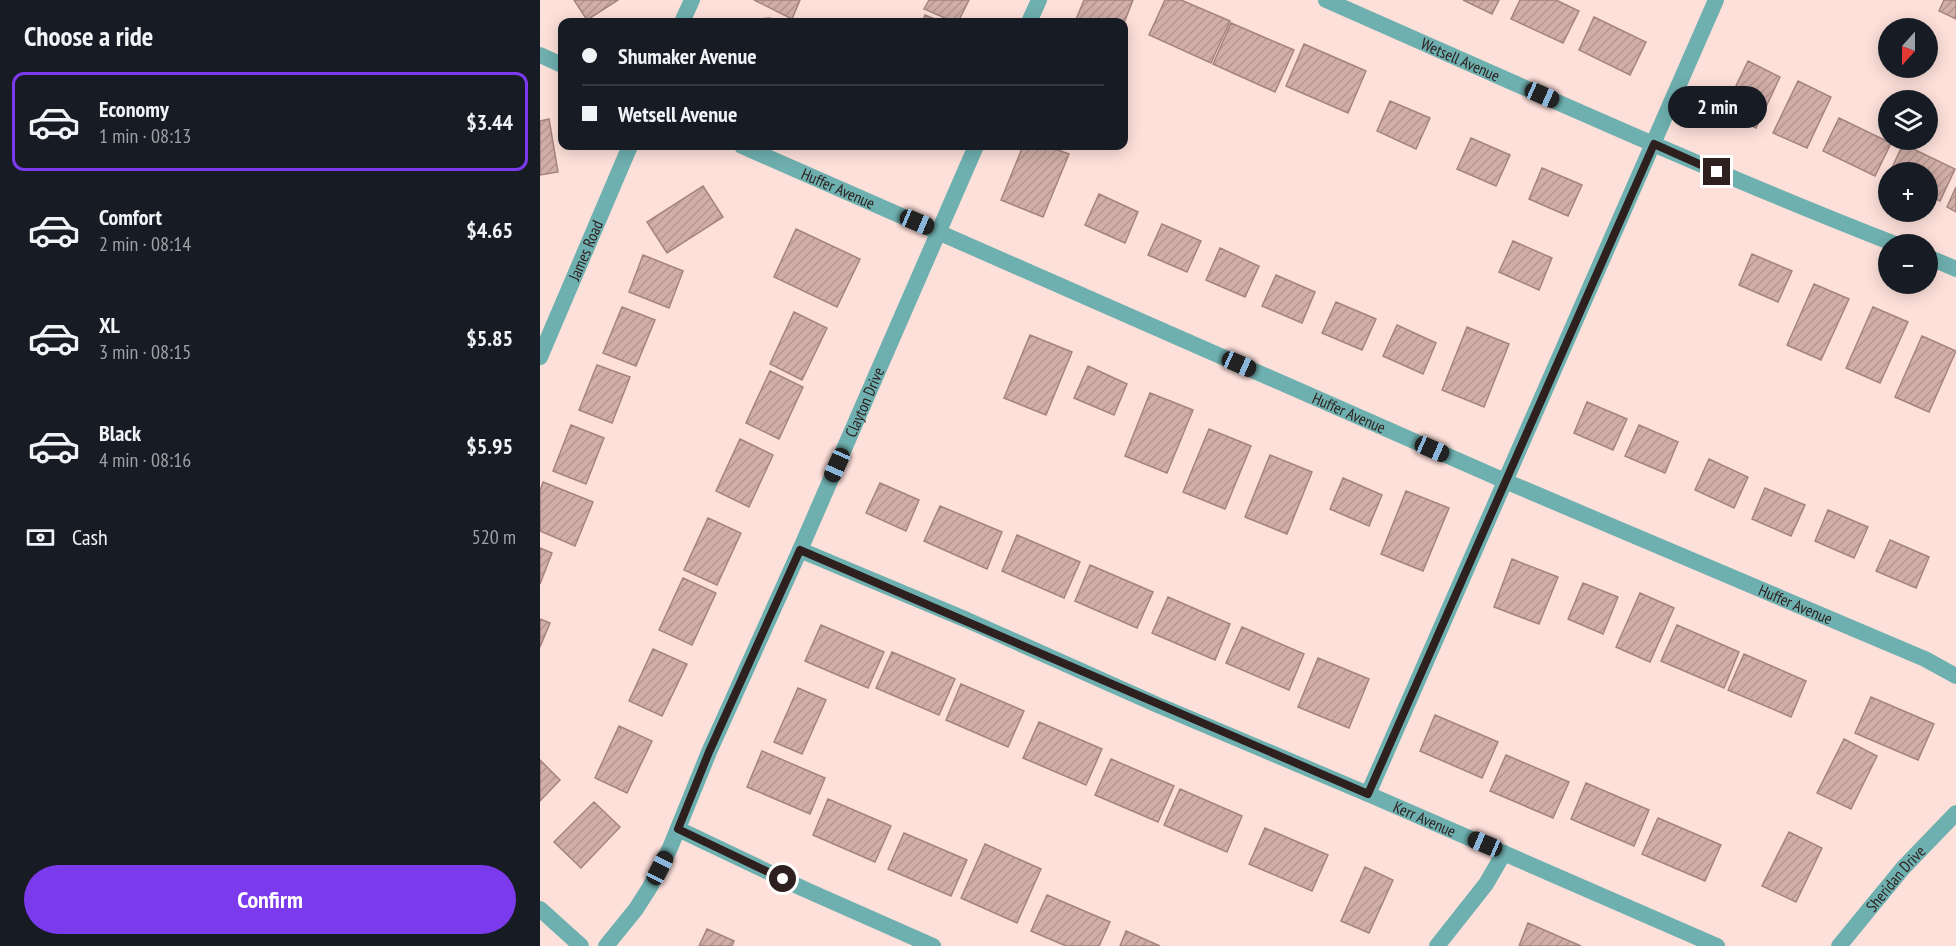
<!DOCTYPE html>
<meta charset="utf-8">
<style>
body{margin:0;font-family:"PT Sans Narrow",sans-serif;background:#20242c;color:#f1f3f6;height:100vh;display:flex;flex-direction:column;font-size:22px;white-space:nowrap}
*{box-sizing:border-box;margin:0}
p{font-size:20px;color:#9ea1a6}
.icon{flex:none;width:33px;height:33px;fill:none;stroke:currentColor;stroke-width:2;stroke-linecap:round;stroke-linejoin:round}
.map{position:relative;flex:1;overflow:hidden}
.side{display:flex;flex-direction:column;background:#171b24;width:540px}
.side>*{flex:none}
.top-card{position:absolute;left:18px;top:18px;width:570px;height:132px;border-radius:12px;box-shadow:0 3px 15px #0003;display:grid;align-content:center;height:132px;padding:0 24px;background:#171b24}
.needle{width:39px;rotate:201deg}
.controls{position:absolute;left:1338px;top:18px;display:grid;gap:12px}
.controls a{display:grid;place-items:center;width:60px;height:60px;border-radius:50%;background:#171b24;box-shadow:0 3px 15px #0003;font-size:30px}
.end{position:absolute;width:27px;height:27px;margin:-14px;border:8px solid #2e201e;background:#fff;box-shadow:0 0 0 3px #fff}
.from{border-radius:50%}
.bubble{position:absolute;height:42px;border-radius:21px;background:#171b24;box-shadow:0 3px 15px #0003;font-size:20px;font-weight:700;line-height:42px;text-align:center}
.car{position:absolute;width:18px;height:36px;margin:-18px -9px;border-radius:8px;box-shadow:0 0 4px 2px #0007;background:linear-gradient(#222 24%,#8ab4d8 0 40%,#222 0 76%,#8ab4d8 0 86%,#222 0)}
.top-card b{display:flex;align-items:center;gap:21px;height:57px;font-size:22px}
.top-card b+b{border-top:2px solid #363941}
.top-card i{width:15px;height:15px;background:#f1f3f6}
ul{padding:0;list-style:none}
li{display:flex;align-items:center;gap:18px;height:99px;margin:0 12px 9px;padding:0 12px;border:3px solid transparent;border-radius:12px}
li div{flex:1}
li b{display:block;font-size:22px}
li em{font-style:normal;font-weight:700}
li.selected{border-color:#7c3aed}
li>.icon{width:54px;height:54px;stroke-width:1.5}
h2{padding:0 24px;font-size:27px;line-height:72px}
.pay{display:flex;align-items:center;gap:15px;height:66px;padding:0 24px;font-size:22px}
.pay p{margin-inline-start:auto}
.button{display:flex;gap:12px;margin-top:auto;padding:12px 24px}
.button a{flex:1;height:69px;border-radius:36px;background:#7c3aed;color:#fff;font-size:24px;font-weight:700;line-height:69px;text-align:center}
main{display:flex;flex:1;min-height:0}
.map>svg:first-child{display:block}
.building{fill:url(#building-hatch);stroke:#a5847e;stroke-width:1.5}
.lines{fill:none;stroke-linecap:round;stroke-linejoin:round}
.minor{stroke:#6eb0af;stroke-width:16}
.tertiary{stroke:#6eb0af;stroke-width:16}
.route{stroke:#2e201e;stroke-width:8}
.labels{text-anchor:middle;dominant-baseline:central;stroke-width:4.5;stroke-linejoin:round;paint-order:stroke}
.street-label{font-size:16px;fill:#2e201e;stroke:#fff}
</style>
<main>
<section class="side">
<h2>Choose a ride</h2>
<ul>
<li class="selected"><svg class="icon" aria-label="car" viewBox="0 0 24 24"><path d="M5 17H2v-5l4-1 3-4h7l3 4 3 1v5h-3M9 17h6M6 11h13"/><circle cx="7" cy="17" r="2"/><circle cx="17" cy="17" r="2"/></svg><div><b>Economy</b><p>1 min · 08:13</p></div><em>$3.44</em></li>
<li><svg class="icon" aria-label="car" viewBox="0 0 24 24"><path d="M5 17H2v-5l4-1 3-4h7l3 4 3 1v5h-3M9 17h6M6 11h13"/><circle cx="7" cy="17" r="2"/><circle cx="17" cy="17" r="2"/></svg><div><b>Comfort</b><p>2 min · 08:14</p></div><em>$4.65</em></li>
<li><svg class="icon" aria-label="car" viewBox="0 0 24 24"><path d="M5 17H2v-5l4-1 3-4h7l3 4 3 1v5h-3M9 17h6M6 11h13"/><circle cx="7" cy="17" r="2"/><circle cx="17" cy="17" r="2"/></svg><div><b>XL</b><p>3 min · 08:15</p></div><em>$5.85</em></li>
<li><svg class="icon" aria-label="car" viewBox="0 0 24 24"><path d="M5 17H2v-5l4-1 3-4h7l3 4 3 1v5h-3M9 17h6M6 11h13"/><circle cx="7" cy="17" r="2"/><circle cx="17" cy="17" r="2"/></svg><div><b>Black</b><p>4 min · 08:16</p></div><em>$5.95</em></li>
</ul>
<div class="pay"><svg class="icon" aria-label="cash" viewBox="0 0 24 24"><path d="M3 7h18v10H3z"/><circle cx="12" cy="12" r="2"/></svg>Cash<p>520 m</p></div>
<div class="button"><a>Confirm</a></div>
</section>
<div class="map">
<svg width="1416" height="946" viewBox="0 0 1416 946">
<defs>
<pattern id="building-hatch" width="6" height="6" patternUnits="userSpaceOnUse" patternTransform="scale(1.5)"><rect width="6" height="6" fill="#d2aea8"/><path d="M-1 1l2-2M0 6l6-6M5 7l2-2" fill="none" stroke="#b59590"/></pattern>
</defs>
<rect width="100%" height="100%" fill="#fee0da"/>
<path class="building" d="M34,0H78L47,20Z
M214,0H260L252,19Z
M389,0H429L418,22H414L384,9Z
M544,0H593L584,23L535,22Z
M625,0H641L690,21L671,63L609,35Z
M923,0H959L952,14Z
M980,0H1016L1039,11L1023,43L971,19Z
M1404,0H1416V19L1399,11Z
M385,15L402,22H382Z
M1054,17L1106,42L1090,75L1039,50Z
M230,18L231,22H193Z
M691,23L754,50L735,92L673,64Z
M764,44L826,71L808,113L746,86Z
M1208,61L1240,77L1216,128L1183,113Z
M1258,81L1291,97L1267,148L1233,133Z
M850,101L890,118L876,149L837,131Z
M1299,118L1351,143L1335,176L1283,151Z
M9,119L18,172L0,175V121Z
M931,138L970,155L956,186L917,169Z
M1363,144L1415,169L1400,201L1388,195V172H1350Z
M483,146H507L529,154L503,217L461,200Z
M1002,168L1042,185L1028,216L989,199Z
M163,186L183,217L127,253L107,222Z
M1416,187V212L1407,207Z
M559,194L598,212L585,243L545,225Z
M622,224L661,241L647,272L608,255Z
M256,229L320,259L297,307L234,277Z
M973,241L1012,258L999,290L959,272Z
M680,248L719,266L705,297L666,280Z
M1212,254L1252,271L1238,302L1199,285Z
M103,255L143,271L129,308L89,292Z
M736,275L775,292L762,323L722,306Z
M1274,284L1309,299L1281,360L1247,345Z
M796,302L836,319L822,350L782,333Z
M82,307L115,320L96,366L63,353Z
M1333,307L1368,322L1340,383L1306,368Z
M254,312L287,328L262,380L230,364Z
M857,325L896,343L883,374L843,356Z
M927,327L969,344L944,407L902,390Z
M490,335L532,352L506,415L464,398Z
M1382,336L1416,351L1389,412L1355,397Z
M57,365L90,377L72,423L39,410Z
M548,366L587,384L574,415L534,398Z
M230,371L263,387L239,439L206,423Z
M610,393L653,410L627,473L585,456Z
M1047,402L1087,419L1073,450L1034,433Z
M31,425L64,438L46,484L13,471Z
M1099,425L1138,442L1125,473L1085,456Z
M669,429L711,446L685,509L643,492Z
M200,439L233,455L209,507L176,491Z
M730,455L772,472L747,534L705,517Z
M1169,459L1208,477L1194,508L1155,490Z
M803,478L842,495L829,526L790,509Z
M3,482L53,502L35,546L0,531V491Z
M340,483L379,500L366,531L326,513Z
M1225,488L1265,505L1251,536L1212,519Z
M866,491L909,508L883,571L841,554Z
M400,506L462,532L447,569L384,541Z
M1288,510L1328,527L1314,558L1275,541Z
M168,518L201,533L177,585L144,570Z
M477,535L540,562L524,598L462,571Z
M1350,540L1389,557L1376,588L1336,571Z
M0,548L12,553L0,584Z
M972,559L1018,577L999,624L954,607Z
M550,565L613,592L597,628L535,601Z
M143,578L176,593L152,645L119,630Z
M1043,583L1078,597L1063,634L1028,619Z
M1100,593L1134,608L1110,662L1076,647Z
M628,597L690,624L675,660L612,633Z
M0,619L10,623L0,647Z
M281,625L344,652L328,688L265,661Z
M1137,625L1199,652L1184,688L1121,661Z
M702,627L764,654L749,690L686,663Z
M113,649L147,664L122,716L89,701Z
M352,652L415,679L399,715L336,688Z
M1204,654L1266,681L1251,717L1188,690Z
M778,658L829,679L809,728L758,707Z
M421,684L484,711L468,747L406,720Z
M258,688L286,700L262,754L234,742Z
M1331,697L1394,724L1378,760L1315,733Z
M895,715L958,742L942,778L880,751Z
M499,722L562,749L546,785L483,758Z
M79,726L112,741L87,793L55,778Z
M1304,739L1337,756L1311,809L1277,793Z
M222,751L285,778L270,814L207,787Z
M966,755L1029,782L1013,818L950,791Z
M571,759L634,786L618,822L555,795Z
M0,760L20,780L0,801Z
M1046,783L1109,810L1094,846L1031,819Z
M640,789L702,816L687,852L624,825Z
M288,799L351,826L335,862L273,835Z
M54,802L80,827L41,868L14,842Z
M1118,818L1181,845L1165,881L1102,854Z
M725,828L788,855L772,891L709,864Z
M1249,832L1282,848L1256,902L1222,886Z
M364,833L427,860L411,896L348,869Z
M445,844L501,869L477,923L421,898Z
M825,867L853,880L829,933L801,921Z
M507,895L570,922L559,946H526L491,931Z
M988,923L1041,946H979Z
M167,929L194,941L192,946H159Z
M586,931L620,946H580Z"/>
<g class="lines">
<g class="minor">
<path id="s1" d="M786,0C975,83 1163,169 1355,244"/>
<path d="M142,22L152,0"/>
<path d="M489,22L499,0"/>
<path d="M0,55L22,65"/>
<path id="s2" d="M202,146L965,481L1385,659L1416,676"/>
<path d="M1388,257L1416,269"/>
<path id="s3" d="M0,357L90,146"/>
<path id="s4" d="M260,550L427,620L613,703L828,794L1177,946"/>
<path d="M828,794L1176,0"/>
<path d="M138,829L264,889L393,946"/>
<path d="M0,909L41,946"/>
<path id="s5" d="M66,946L96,909L110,887L130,848L169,752L260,550L436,146"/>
<path d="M897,946L946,884L964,853"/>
</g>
<path class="tertiary" id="s6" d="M1299,946L1363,868L1416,813"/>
</g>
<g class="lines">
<path class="route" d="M243,879L138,829L169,752L260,550C450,630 638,714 828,794L1114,144L1177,172"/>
</g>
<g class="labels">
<g class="street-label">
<text stroke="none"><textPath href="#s1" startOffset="147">Wetsell Avenue</textPath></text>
<text stroke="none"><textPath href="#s2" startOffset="105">Huffer Avenue</textPath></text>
<text stroke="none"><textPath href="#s3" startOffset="116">James Road</textPath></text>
<text stroke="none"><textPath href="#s5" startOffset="604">Clayton Drive</textPath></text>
<text stroke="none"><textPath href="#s2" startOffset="663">Huffer Avenue</textPath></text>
<text stroke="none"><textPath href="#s2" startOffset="1149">Huffer Avenue</textPath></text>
<text stroke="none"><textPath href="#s4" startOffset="680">Kerr Avenue</textPath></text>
<text stroke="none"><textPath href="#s6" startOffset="88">Sheridan Drive</textPath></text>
</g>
</g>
</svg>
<div class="controls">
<a><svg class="needle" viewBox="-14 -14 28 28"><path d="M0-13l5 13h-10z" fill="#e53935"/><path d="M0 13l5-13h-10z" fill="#9ea1a6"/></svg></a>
<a><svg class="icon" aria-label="layers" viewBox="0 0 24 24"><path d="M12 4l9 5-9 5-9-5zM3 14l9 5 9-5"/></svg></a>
<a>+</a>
<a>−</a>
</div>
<i class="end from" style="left:243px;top:879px"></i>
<i class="end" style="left:1177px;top:172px"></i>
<div class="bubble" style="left:1128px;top:86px;width:99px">2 min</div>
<i class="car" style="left:1002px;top:95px;rotate:114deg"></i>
<i class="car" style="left:377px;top:222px;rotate:113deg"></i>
<i class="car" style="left:699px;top:364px;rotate:114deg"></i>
<i class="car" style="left:892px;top:449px;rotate:114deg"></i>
<i class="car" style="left:297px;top:465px;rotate:204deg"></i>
<i class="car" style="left:945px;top:844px;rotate:293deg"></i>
<i class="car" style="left:120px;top:868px;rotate:27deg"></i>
<div class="top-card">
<b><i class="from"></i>Shumaker Avenue</b>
<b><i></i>Wetsell Avenue</b>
</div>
</div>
</main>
